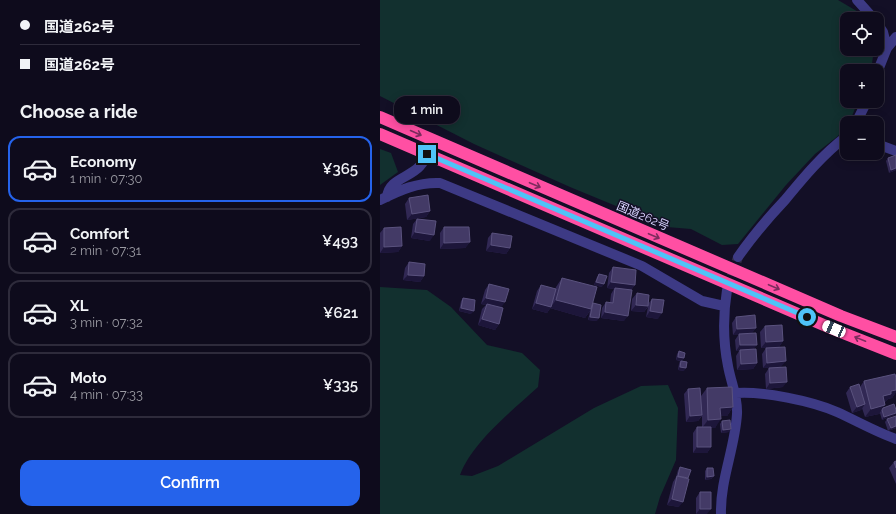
<!DOCTYPE html>
<meta charset="utf-8">
<style>
body{margin:0;font-family:Raleway,"Noto Sans JP",sans-serif;background:#1c1929;color:#f1f3f6;height:100vh;display:flex;flex-direction:column;font-size:15px;white-space:nowrap}
*{box-sizing:border-box;margin:0}
p{font-size:13px;color:#9b9ba3}
.icon{flex:none;width:22px;height:22px;fill:none;stroke:currentColor;stroke-width:2;stroke-linecap:round;stroke-linejoin:round}
.map{position:relative;flex:1;overflow:hidden}
.sheet{display:flex;flex-direction:column;background:#0e0b1c;width:380px}
.sheet>*{flex:none}
.guide{display:grid;align-content:center;height:88px;padding:0 20px;background:#0e0b1c}
.fabs{position:absolute;left:460px;top:12px;display:grid;gap:8px}
.fabs a{display:grid;place-items:center;width:44px;height:44px;border-radius:8px;background:#0e0b1c;box-shadow:0 2px 10px #0003,0 0 0 1px #2e2b3b;font-size:20px}
.end{position:absolute;width:18px;height:18px;margin:-9px;border:5px solid #4fc3f7;background:#111;box-shadow:0 0 0 2px #111}
.from{border-radius:50%}
.bubble{position:absolute;height:28px;border-radius:12px;background:#0e0b1c;box-shadow:0 2px 10px #0003,0 0 0 1px #2e2b3b;font-size:13px;font-weight:600;line-height:28px;text-align:center}
.car{position:absolute;width:12px;height:24px;margin:-12px -6px;border-radius:5px;box-shadow:0 0 3px 1px #0007;background:linear-gradient(#fff 24%,#345 0 40%,#fff 0 76%,#345 0 86%,#fff 0)}
.guide b{display:flex;align-items:center;gap:14px;height:38px;font-size:15px}
.guide b+b{border-top:1px solid #2e2b3b}
.guide i{width:10px;height:10px;background:#f1f3f6}
ul{padding:0;list-style:none}
li{display:flex;align-items:center;gap:12px;height:66px;margin:0 8px 6px;padding:0 12px;border:2px solid #2e2b3b;border-radius:12px}
li div{flex:1}
li b{display:block;font-size:15px}
li em{font-style:normal;font-weight:600}
li.active{border-color:#2563eb}
li>.icon{width:36px;height:36px;stroke-width:1.5}
h2{padding:0 20px;font-size:18px;line-height:48px}
.primary-button{display:flex;gap:8px;margin-top:auto;padding:8px 20px}
.primary-button a{flex:1;height:46px;border-radius:12px;background:#2563eb;color:#fff;font-size:16px;font-weight:600;line-height:46px;text-align:center}
main{display:flex;flex:1;min-height:0}
.map>svg:first-child{display:block}
.green{fill:#12302f}
.lines{fill:none;stroke-linecap:round;stroke-linejoin:round}
.minor-tunnel{stroke:#312d47;stroke-width:10;stroke-dasharray:10 5;stroke-linecap:butt}
.minor{stroke:#3d3a85;stroke-width:10}
.highway{stroke:#ff4fa3;stroke-width:12}
.wall{fill:#312854}
.shaded-wall{fill:#1d163a}
.building{fill:#433a66;stroke:#5a527e}
.oneway{stroke:#7d2c5e}
.route{stroke:#4fc3f7;stroke-width:5}
.labels{text-anchor:middle;dominant-baseline:central;stroke-width:3;stroke-linejoin:round;paint-order:stroke}
.street-label{font-size:12px;fill:#d9d4ff;stroke:#130f26}
</style>
<main>
<section class="sheet">
<div class="guide">
<b><i class="from"></i>国道262号</b>
<b><i></i>国道262号</b>
</div>
<h2>Choose a ride</h2>
<ul>
<li class="active"><svg class="icon" aria-label="car" viewBox="0 0 24 24"><path d="M5 17H2v-5l4-1 3-4h7l3 4 3 1v5h-3M9 17h6M6 11h13"/><circle cx="7" cy="17" r="2"/><circle cx="17" cy="17" r="2"/></svg><div><b>Economy</b><p>1 min · 07:30</p></div><em>¥365</em></li>
<li><svg class="icon" aria-label="car" viewBox="0 0 24 24"><path d="M5 17H2v-5l4-1 3-4h7l3 4 3 1v5h-3M9 17h6M6 11h13"/><circle cx="7" cy="17" r="2"/><circle cx="17" cy="17" r="2"/></svg><div><b>Comfort</b><p>2 min · 07:31</p></div><em>¥493</em></li>
<li><svg class="icon" aria-label="car" viewBox="0 0 24 24"><path d="M5 17H2v-5l4-1 3-4h7l3 4 3 1v5h-3M9 17h6M6 11h13"/><circle cx="7" cy="17" r="2"/><circle cx="17" cy="17" r="2"/></svg><div><b>XL</b><p>3 min · 07:32</p></div><em>¥621</em></li>
<li><svg class="icon" aria-label="car" viewBox="0 0 24 24"><path d="M5 17H2v-5l4-1 3-4h7l3 4 3 1v5h-3M9 17h6M6 11h13"/><circle cx="7" cy="17" r="2"/><circle cx="17" cy="17" r="2"/></svg><div><b>Moto</b><p>4 min · 07:33</p></div><em>¥335</em></li>
</ul>
<div class="primary-button"><a>Confirm</a></div>
</section>
<div class="map">
<svg width="516" height="514" viewBox="0 0 516 514">
<rect width="100%" height="100%" fill="#130f26"/>
<path class="green" d="M0,0H458L480,13L485,19H467V49H494L491,71H467V101H478L472,116L458,136L435,154L406,185L358,244L342,245L311,229L287,227L190,187L94,144L0,96Z
M0,149L11,153L18,172L0,185Z
M0,287L47,290L71,307L107,345L142,353L160,370L158,387C132,411 92,442 80,475L92,476L118,466L214,408L261,386L288,385L298,408L296,460L280,497L275,514H0Z"/>
<g class="lines">
<path class="minor-tunnel" d="M347,290L358,257"/>
<path class="minor" d="M477,0L494,19
M497,23L503,32L507,48
M497,73L507,48L516,37
M476,123L487,101
M497,144L516,151
M7,197C9,179 29,178 40,166C46,160 50,149 54,141
M0,200C20,190 38,182 60,183L262,266L322,301L344,306
M358,257C372,237 388,218 405,200C424,177 443,154 467,136
M356,393C383,391 432,401 457,412C477,421 496,432 516,439
M341,514C340,480 355,448 357,414C358,397 351,383 348,366C343,341 343,315 347,290"/>
<path class="highway" d="M0,117L461,316L516,337
M0,134L453,329L516,354"/>
</g>
<path class="wall" d="M508,158L516,170L509,173L506,161Z
M29,198L50,211L46,217L27,220L25,204Z
M37,219L50,241L31,238L33,224Z
M64,227L90,242L85,248L60,249V233Z
M4,228L22,246L18,252L0,253V231V233Z
M112,233L130,248L126,254L106,251L108,238Z
M29,262L44,276L40,282L23,280L25,268Z
M233,267L255,285L251,290L244,321L221,318L222,308L226,302L230,303L231,294L234,289L227,288L229,273Z
M219,274L222,287L214,285L217,277Z
M182,278L213,303L217,321L208,320L210,311L205,318L170,308L171,307L167,313L152,309L157,291L161,285L173,298L176,287Z
M109,284L122,308L119,324L115,330L98,325L102,309L106,305L101,304L105,290Z
M257,293L268,304L272,299L278,319L266,317L268,307L264,312L251,311L252,299Z
M83,298L91,314L79,311L81,301Z
M356,317L376,328L371,334L374,349L377,363L373,369L357,370L356,356L359,351H356L355,340L359,334L353,335L352,323Z
M385,326L403,341L399,347L401,367L383,368L382,354L386,348H381L380,332Z
M299,351L304,358L302,361L304,371L298,370L299,364L300,361L296,360L297,354Z
M389,368L403,387L386,389L385,374Z
M516,378V392L512,398L508,399L505,402L503,408L515,415L502,420L500,413L499,414L485,417L482,408L481,410L472,413L466,393L470,387H480L484,381Z
M327,388L353,407L347,416H341L335,428H331V447L327,453H313V433L317,427H322V416L318,421L306,422L304,394L308,389L321,396Z
M507,419L516,428L508,431L505,422Z
M342,421L351,429L349,432L341,433L340,424Z
M516,461V484L509,468L514,462Z
M300,467L299,507L287,505L293,482L296,477L298,470Z
M327,468L334,476L331,479L325,480V471Z
M320,492L327,514H316V498Z"/>
<path class="shaded-wall" d="M516,168V170L509,173L511,170Z
M50,211L46,217L27,220L32,214Z
M35,232L54,235L50,241L31,238Z
M90,242L85,248L60,249L64,243Z
M111,245L130,248L126,254L106,251Z
M22,246L18,252L0,253L4,247Z
M28,275L44,276L40,282L23,280Z
M216,282L224,284L222,287L214,285Z
M231,282L255,285L250,291L235,288L234,289L227,288Z
M106,298L125,302L121,308L101,304Z
M176,300L211,309L205,318L170,308Z
M156,303L171,307L167,313L152,309Z
M256,305L268,306L264,312L251,311Z
M81,308L94,311L91,314L79,311Z
M270,311L282,313L278,319L266,317Z
M225,312L248,316L244,321L221,318Z
M210,317L219,318L217,321L208,320Z
M102,319L119,324L115,330L98,325Z
M376,328L371,334L353,335L357,329Z
M403,341L399,347L381,348L386,342Z
M360,345H377L372,351L360,350L359,351H356Z
M298,357L304,358L302,361L296,360Z
M406,361L401,367L383,368L387,363Z
M377,363L373,369L357,370L361,364Z
M300,367L306,368L304,371L298,370Z
M407,382L403,387L386,389L390,383Z
M516,390V392L512,398L508,399L505,402L497,404L503,396L511,391Z
M485,404L481,410L472,413L477,407Z
M505,405L499,414L485,417L491,409Z
M353,407L347,416H334L340,408Z
M516,413L515,415L502,420L504,417Z
M322,415L318,421L306,422L310,416Z
M341,419L335,428H322L328,420Z
M516,426V428L508,431L511,428Z
M351,429L349,432L341,433L343,430Z
M317,447H331L327,453H313Z
M334,476L331,479L325,480L327,477Z
M292,499L303,502L299,507L287,505Z
M320,509H331L327,514H316Z"/>
<path class="building" d="M516,155V168L511,170L508,158Z
M48,195L50,211L32,214L29,198Z
M37,219L56,221L54,235L35,232Z
M21,227L22,246L4,247V228Z
M64,227H89L90,242L64,243Z
M112,233L132,236L130,248L111,245Z
M29,262L45,264L44,276L28,275Z
M233,267L256,270L255,285L231,282Z
M219,274L227,276L224,284L216,282Z
M182,278L217,287L211,309L176,300Z
M109,284L129,289L125,302L106,298Z
M161,285L176,289L171,307L156,303Z
M235,288L252,290L248,316L225,312L226,302L233,303Z
M257,293L269,295L268,306L256,305Z
M83,298L95,300L94,311L81,308Z
M272,299L284,300L282,313L270,311Z
M213,303L221,305L219,318L210,317Z
M107,304L123,308L119,324L102,319Z
M375,315L376,328L357,329L356,317Z
M402,325L403,341L386,342L385,326Z
M376,333L377,345H360L359,334Z
M405,347L406,361L387,363L386,348Z
M376,349L377,363L361,364L360,350Z
M299,351L305,353L304,358L298,357Z
M301,361L307,362L306,368L300,367Z
M406,367L407,382L390,383L389,368Z
M515,374L516,378V390L511,391V394L503,396L505,405L491,409L484,381Z
M479,384L485,404L477,407L470,387Z
M352,387L353,407L340,408L341,419L328,420L327,388Z
M320,388L322,415L310,416L308,389Z
M514,404L516,410V413L504,417L502,410L503,408Z
M516,416V426L511,428L507,419Z
M350,420L351,429L343,430L342,421Z
M317,427H331V447H317Z
M516,461V468L514,462Z
M300,467L311,470L308,478L298,476Z
M327,468H333L334,476L327,477Z
M297,476L309,479L303,502L292,499Z
M320,492H331V509H320Z"/>
<defs><path id="oneway-shaft" d="M-6 0H5M1.5-3L5.5 0L1.5 3" fill="none" stroke-width="1.6" stroke-linecap="round" stroke-linejoin="round"/></defs>
<g class="oneway">
<use href="#oneway-shaft" transform="translate(36 133) rotate(24)"/>
<use href="#oneway-shaft" transform="translate(155 185) rotate(23)"/>
<use href="#oneway-shaft" transform="translate(274 236) rotate(23)"/>
<use href="#oneway-shaft" transform="translate(394 287) rotate(23)"/>
<use href="#oneway-shaft" transform="translate(480 339) rotate(-158)"/>
</g>
<g class="lines">
<path class="route" d="M47,154L427,317"/>
</g>
<g class="labels">
<g class="street-label">
<text transform="translate(263 216) rotate(23)">国道262号</text>
</g>
</g>
</svg>
<div class="fabs">
<a><svg class="icon" aria-label="locate" viewBox="0 0 24 24"><circle cx="12" cy="12" r="6"/><path d="M12 2v4M12 18v4M2 12h4M18 12h4"/></svg></a>
<a>+</a>
<a>−</a>
</div>
<i class="end from" style="left:427px;top:317px"></i>
<i class="end" style="left:47px;top:154px"></i>
<div class="bubble" style="left:14px;top:96px;width:66px">1 min</div>
<i class="car" style="left:454px;top:329px;rotate:293deg"></i>
</div>
</main>
